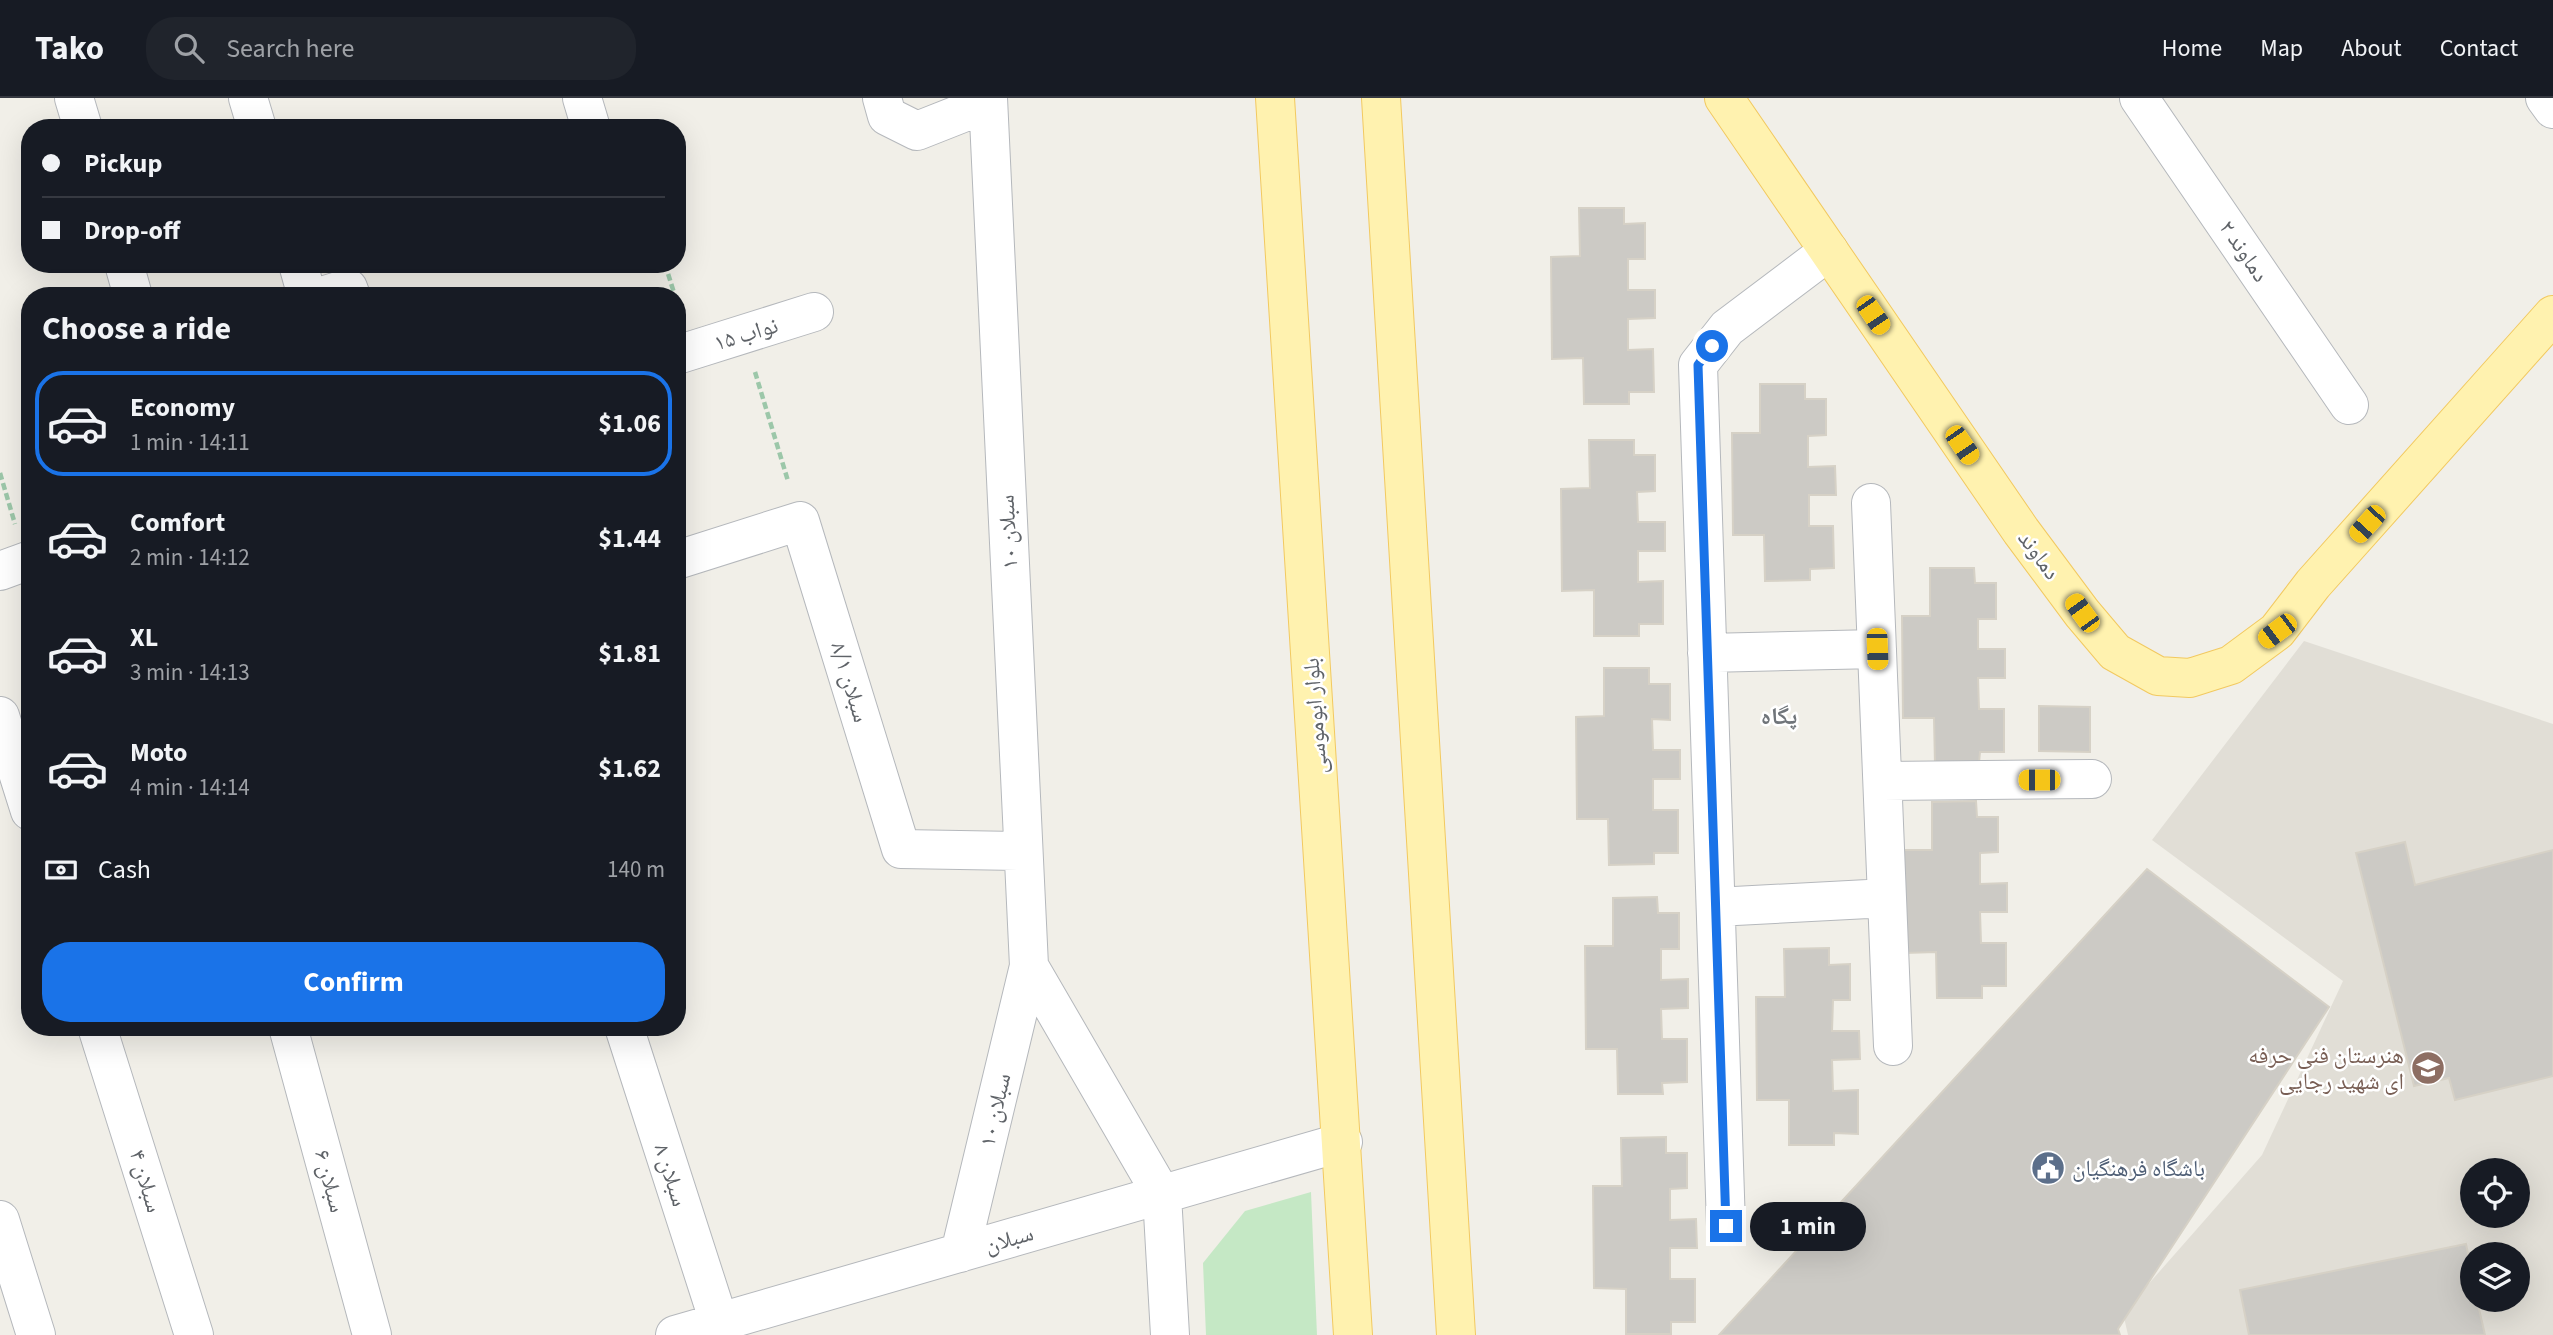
<!DOCTYPE html>
<meta charset="utf-8">
<style>
body{margin:0;font-family:"Source Sans 3","Noto Naskh Arabic",sans-serif;background:#20242c;color:#f1f3f6;height:100vh;display:flex;flex-direction:column;font-size:26px;white-space:nowrap}
*{box-sizing:border-box;margin:0}
p{font-size:23px;color:#9ea1a6}
.icon{flex:none;width:38px;height:38px;fill:none;stroke:currentColor;stroke-width:2;stroke-linecap:round;stroke-linejoin:round}
.map{position:relative;flex:1;overflow:hidden}
.side{position:absolute;left:21px;top:189px;width:665px;height:749px;display:flex;flex-direction:column;background:#171b24;border-radius:28px;box-shadow:0 7px 28px #0002}
.side>*{flex:none}
.banner{position:absolute;left:21px;top:21px;width:665px;height:154px;border-radius:28px;box-shadow:0 7px 28px #0002;display:grid;align-content:center;height:154px;padding:0 21px;background:#171b24}
.tools{position:absolute;left:2460px;top:1060px;display:grid;gap:14px}
.tools a{display:grid;place-items:center;width:70px;height:70px;border-radius:50%;background:#171b24;box-shadow:0 7px 28px #0002;font-size:35px}
.end{position:absolute;width:32px;height:32px;margin:-16px;border:9px solid #1a73e8;background:#fff;box-shadow:0 0 0 4px #fff}
.from{border-radius:50%}
.bubble{position:absolute;height:49px;border-radius:24px;background:#171b24;box-shadow:0 7px 28px #0002;font-size:23px;font-weight:700;line-height:49px;text-align:center}
.car{position:absolute;width:21px;height:42px;margin:-21px -10px;border-radius:9px;box-shadow:0 0 5px 2px #0007;background:linear-gradient(#f5c518 24%,#345 0 40%,#f5c518 0 76%,#345 0 86%,#f5c518 0)}
.banner b{display:flex;align-items:center;gap:24px;height:66px;font-size:26px}
.banner b+b{border-top:2px solid #363941}
.banner i{width:18px;height:18px;background:#f1f3f6}
ul{padding:0;list-style:none}
li{display:flex;align-items:center;gap:21px;height:105px;margin:0 14px 10px;padding:0 7px;border:4px solid transparent;border-radius:28px}
li div{flex:1}
li b{display:block;font-size:26px}
li em{font-style:normal;font-weight:700}
li.active{border-color:#1a73e8}
li>.icon{width:63px;height:63px;stroke-width:1.5}
h2{padding:0 21px;font-size:32px;line-height:84px}
.pay{display:flex;align-items:center;gap:18px;height:77px;padding:0 21px;font-size:26px}
.pay p{margin-inline-start:auto}
.action{display:flex;gap:14px;margin-top:auto;padding:14px 21px}
.action a{flex:1;height:80px;border-radius:28px;background:#1a73e8;color:#fff;font-size:28px;font-weight:700;line-height:80px;text-align:center}
header{display:flex;align-items:center;gap:42px;box-sizing:border-box;height:98px;padding:0 35px;background:#171b24;border-bottom:2px solid #363941}
header strong{font-size:33px}
nav{display:flex;gap:38px;margin-inline-start:auto;font-size:24px}
.search{width:490px;height:63px;background:#20242c;display:flex;align-items:center;gap:18px;box-sizing:border-box;padding:0 24px;border-radius:28px;color:#9ea1a6;font-size:26px}
.map>svg:first-child{display:block}
.education{fill:#e1ded6;fill-rule:evenodd}
.green{fill:#c5e8c5}
.building{fill:#cccac5;stroke:#d6d1c6;stroke-width:2}
.lines{fill:none;stroke-linecap:round;stroke-linejoin:round}
.minor-casing{stroke:#b5b8bc;stroke-width:40}
.major-casing{stroke:#f2c960;stroke-width:40}
.path{stroke:#9cc7a9;stroke-width:4.5;stroke-dasharray:7 3.5;stroke-linecap:butt}
.minor{stroke:#fff;stroke-width:38}
.major{stroke:#fff2af;stroke-width:38}
.route{stroke:#1a73e8;stroke-width:9}
.labels{text-anchor:middle;dominant-baseline:central;stroke-width:5;stroke-linejoin:round;paint-order:stroke}
.street-label{font-size:23px;fill:#5f6368;stroke:#fff}
.education-label{font-size:23px;fill:#785e54;stroke:#fff;text-anchor:end}
.service-label{font-size:23px;fill:#4e5e75;stroke:#fff;text-anchor:start}
.neighbourhood-label{font-size:24px;font-weight:bold;fill:#70757a;stroke:#fff}
</style>
<header>
<strong>Tako</strong>
<div class="search"><svg class="icon" aria-label="search" viewBox="0 0 24 24"><circle cx="10" cy="10" r="6"/><path d="M15 15l6 6"/></svg>Search here</div>
<nav><a>Home</a><a>Map</a><a>About</a><a>Contact</a></nav>
</header>
<div class="map">
<svg width="2553" height="1237" viewBox="0 0 2553 1237">
<rect width="100%" height="100%" fill="#f1efe8"/>
<path class="education" d="M2304,543L2553,626V1237H2128L2123,1215L2262,1057L2343,883L2152,742ZM2473,1073H2518V1118H2473ZM2473,1157H2518V1202H2473Z"/>
<path class="green" d="M1311,1094L1317,1237H1206L1203,1165L1245,1113Z"/>
<path class="building" d="M1579,110H1624V126L1645,125V161H1628V192H1655V220L1628,221V252L1653,251L1654,294H1629V306H1584L1583,260L1552,261L1551,159L1580,158Z
M1760,286H1805V301H1826V337L1808,338V369L1835,368L1836,397H1809V428H1833L1834,470L1810,471V482L1765,483L1764,437H1733L1732,335H1760Z
M1589,342H1634V357H1655V393L1637,394L1638,424H1665V453H1638V484L1663,483V526H1639V538H1594V492L1562,493L1561,391L1590,390Z
M1930,470H1974L1975,485H1996V521H1978V551H2005V580H1978L1979,611H2004V654H1980L1979,665L1935,666L1934,620H1903L1902,518H1930Z
M1604,570H1649V586H1670V622L1652,621L1653,652H1680V681H1653V712H1678V755H1654V766L1609,767L1608,721H1577L1576,619L1604,618Z
M2039,608L2090,609V654L2039,653Z
M1976,703L1977,719H1998V754L1980,755V786L2007,785V814H1980L1981,845H2006V888H1982V900H1937L1936,854L1905,855L1904,752H1932V704Z
M2405,744L2415,787L2553,752V978L2455,1002L2449,980L2414,988L2356,755Z
M2147,771L2329,909L2118,1231L2120,1237H1719Z
M1657,799L1658,815H1679V851H1661V882L1688,881V910L1661,911L1662,941H1687V984L1662,985L1663,996H1618L1617,951H1586L1585,848H1613V800Z
M1829,850V867L1850,866V902H1833L1832,933H1859L1860,961L1832,962L1833,993L1858,992V1036L1834,1035V1047H1789V1002H1757L1756,899H1785L1784,851Z
M1666,1039V1055H1687V1090L1670,1091V1122L1696,1121L1697,1150H1670V1181H1695V1224H1671V1236H1626V1191L1594,1190L1593,1088H1622L1621,1040Z
M2466,1146L2473,1179V1202H2477L2485,1237H2249L2240,1192Z"/>
<g class="lines">
<g class="minor-casing">
<path id="minor" d="M74,0L83,30
M248,0L257,30
M582,0L591,30
M882,0L887,18L917,33L988,5
M2139,0L2349,307
M2545,0L2553,11
M124,166L133,198
M298,166L307,198
M322,198L348,190L351,198
M677,257L814,214
M1871,405L1893,948
M677,462L800,423L901,751L1023,753
M0,473L30,462
M1707,555L1877,551
M0,618L30,713
M1883,683L2092,681
M1716,809L1887,800
M1029,868L1162,1097L1170,1237
M97,929L194,1237
M288,929L372,1237
M624,929L719,1224
M0,1122L36,1237
M1726,1128L1698,267L1727,230L1829,153
M960,1155L1029,868L988,0
M675,1237L1343,1044"/>
</g>
<g class="major-casing">
<path id="major" d="M1275,0L1353,1237
M1381,0L1456,1237
M1724,0L2021,433L2082,515L2115,554L2158,578L2190,580L2231,567L2277,533L2313,486L2553,217"/>
</g>
<path class="path" d="M665,166L675,198
M755,274L788,383
M0,375L15,426"/>
<use href="#minor" class="minor"/>
<use href="#major" class="major"/>
</g>
<g class="lines">
<path class="route" d="M1712,248L1698,267L1726,1128"/>
</g>
<defs>
<g id="school-disc" transform="scale(1.75)"><circle r="9.5" fill="#8d6e63" stroke="#fff"/><path d="M0-5L7-2L0 1L-7-2ZM-4 1L0 2.5L4 1V4Q0 6-4 4Z" fill="#fff"/></g>
<g id="civic-disc" transform="scale(1.75)"><circle r="9.5" fill="#5c6f8a" stroke="#fff"/><path d="M-.6-6.5H3V-4.5H.6V-3L4-1V1h2V6H-6V1h2V-1L-.6-3ZM-1.2 2.5V6h2.4V2.5Z" fill="#fff"/></g>
</defs>
<g fill-rule="evenodd">
<use href="#school-disc" x="2428" y="970"/>
<use href="#civic-disc" x="2048" y="1070"/>
</g>
<g class="labels">
<g class="street-label">
<text transform="translate(2244 153) rotate(56)">دماوند ۲</text>
<text transform="translate(746 236) rotate(-17)">نواب ۱۵</text>
<text transform="translate(1008 434) rotate(-93)">سبلان ۱۰</text>
<text transform="translate(2039 457) rotate(54)">دماوند</text>
<text transform="translate(850 584) rotate(73)">سبلان ۸/۱</text>
<text transform="translate(1315 618) rotate(-94)">بلوار ابوموسی</text>
<text transform="translate(995 1012) rotate(-77)">سبلان ۱۰</text>
<text transform="translate(671 1077) rotate(72)">سبلان ۸</text>
<text transform="translate(146 1083) rotate(73)">سبلان ۴</text>
<text transform="translate(330 1083) rotate(75)">سبلان ۶</text>
<text transform="translate(1009 1141) rotate(-16)">سبلان</text>
</g>
<g class="education-label">
<text x="2404" y="957">هنرستان فنی حرفه<tspan x="2404" dy="26">ای شهید رجایی</tspan></text>
</g>
<g class="service-label">
<text x="2072" y="1070">باشگاه فرهنگیان</text>
</g>
<g class="neighbourhood-label">
<text x="1779" y="618">پگاه</text>
</g>
</g>
</svg>
<div class="tools">
<a><svg class="icon" aria-label="locate" viewBox="0 0 24 24"><circle cx="12" cy="12" r="6"/><path d="M12 2v4M12 18v4M2 12h4M18 12h4"/></svg></a>
<a><svg class="icon" aria-label="layers" viewBox="0 0 24 24"><path d="M12 4l9 5-9 5-9-5zM3 14l9 5 9-5"/></svg></a>
</div>
<i class="end from" style="left:1712px;top:248px"></i>
<i class="end" style="left:1726px;top:1128px"></i>
<div class="bubble" style="left:1750px;top:1104px;width:116px">1 min</div>
<i class="car" style="left:1873px;top:217px;rotate:146deg"></i>
<i class="car" style="left:1962px;top:347px;rotate:146deg"></i>
<i class="car" style="left:2367px;top:426px;rotate:222deg"></i>
<i class="car" style="left:2082px;top:515px;rotate:324deg"></i>
<i class="car" style="left:2277px;top:533px;rotate:233deg"></i>
<i class="car" style="left:1877px;top:551px;rotate:178deg"></i>
<i class="car" style="left:2039px;top:682px;rotate:270deg"></i>
<div class="banner">
<b><i class="from"></i>Pickup</b>
<b><i></i>Drop-off</b>
</div>
<section class="side">
<h2>Choose a ride</h2>
<ul>
<li class="active"><svg class="icon" aria-label="car" viewBox="0 0 24 24"><path d="M5 17H2v-5l4-1 3-4h7l3 4 3 1v5h-3M9 17h6M6 11h13"/><circle cx="7" cy="17" r="2"/><circle cx="17" cy="17" r="2"/></svg><div><b>Economy</b><p>1 min · 14:11</p></div><em>$1.06</em></li>
<li><svg class="icon" aria-label="car" viewBox="0 0 24 24"><path d="M5 17H2v-5l4-1 3-4h7l3 4 3 1v5h-3M9 17h6M6 11h13"/><circle cx="7" cy="17" r="2"/><circle cx="17" cy="17" r="2"/></svg><div><b>Comfort</b><p>2 min · 14:12</p></div><em>$1.44</em></li>
<li><svg class="icon" aria-label="car" viewBox="0 0 24 24"><path d="M5 17H2v-5l4-1 3-4h7l3 4 3 1v5h-3M9 17h6M6 11h13"/><circle cx="7" cy="17" r="2"/><circle cx="17" cy="17" r="2"/></svg><div><b>XL</b><p>3 min · 14:13</p></div><em>$1.81</em></li>
<li><svg class="icon" aria-label="car" viewBox="0 0 24 24"><path d="M5 17H2v-5l4-1 3-4h7l3 4 3 1v5h-3M9 17h6M6 11h13"/><circle cx="7" cy="17" r="2"/><circle cx="17" cy="17" r="2"/></svg><div><b>Moto</b><p>4 min · 14:14</p></div><em>$1.62</em></li>
</ul>
<div class="pay"><svg class="icon" aria-label="cash" viewBox="0 0 24 24"><path d="M3 7h18v10H3z"/><circle cx="12" cy="12" r="2"/></svg>Cash<p>140 m</p></div>
<div class="action"><a>Confirm</a></div>
</section>
</div>
